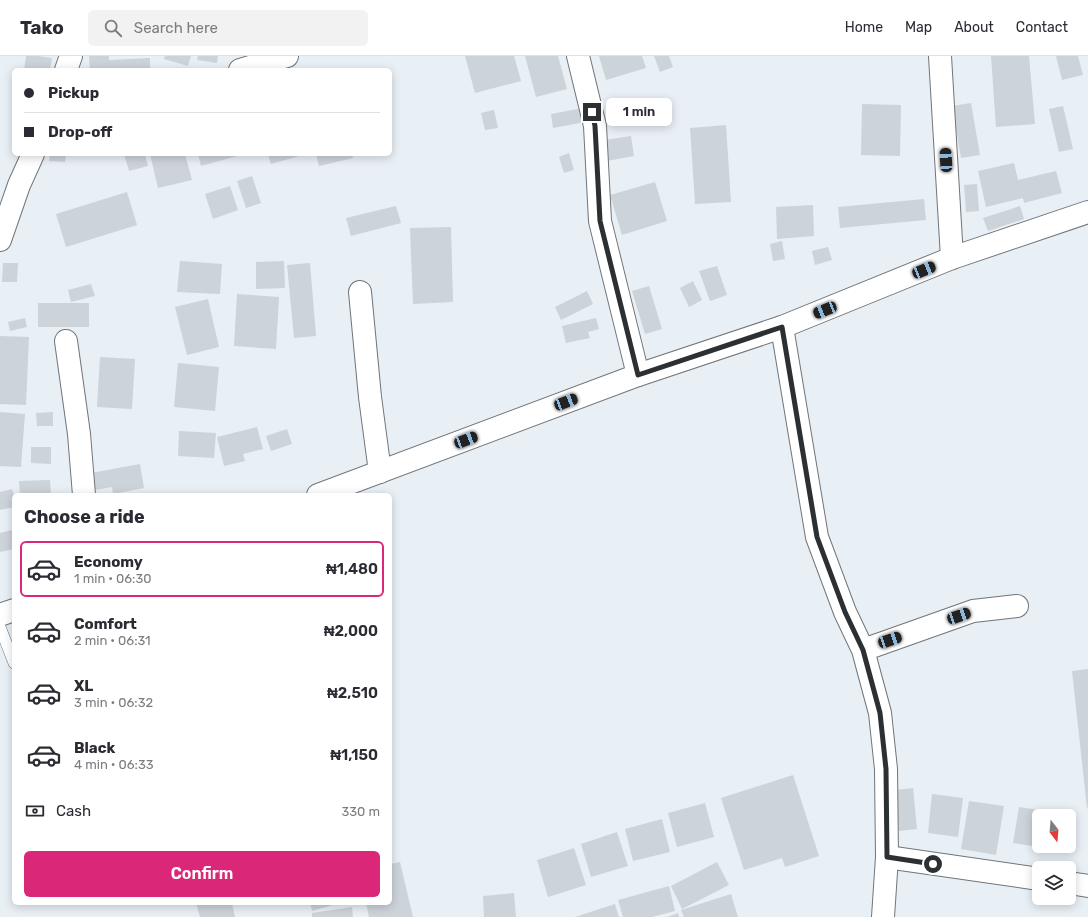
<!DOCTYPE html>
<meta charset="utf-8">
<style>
body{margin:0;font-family:Rubik,sans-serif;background:#f2f2f3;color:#2b2b33;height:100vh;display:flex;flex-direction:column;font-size:15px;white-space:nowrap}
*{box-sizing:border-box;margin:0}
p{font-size:13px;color:#7c7c81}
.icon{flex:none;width:22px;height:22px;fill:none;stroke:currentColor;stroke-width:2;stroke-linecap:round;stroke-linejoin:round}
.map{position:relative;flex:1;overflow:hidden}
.panel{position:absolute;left:12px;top:437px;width:380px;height:412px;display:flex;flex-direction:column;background:#fff;border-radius:6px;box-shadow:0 2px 10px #0003}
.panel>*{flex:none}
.banner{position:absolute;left:12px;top:12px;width:380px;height:88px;border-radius:6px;box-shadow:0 2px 10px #0003;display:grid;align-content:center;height:88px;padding:0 12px;background:#fff}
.needle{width:26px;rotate:164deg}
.tools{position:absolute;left:1032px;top:753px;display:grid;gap:8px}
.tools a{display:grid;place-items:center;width:44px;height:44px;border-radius:6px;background:#fff;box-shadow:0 2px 10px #0003;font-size:20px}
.end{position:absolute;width:18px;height:18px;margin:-9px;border:5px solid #2d3032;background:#fff;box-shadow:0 0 0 2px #fff}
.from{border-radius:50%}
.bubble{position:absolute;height:28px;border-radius:6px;background:#fff;box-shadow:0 2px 10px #0003;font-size:13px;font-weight:600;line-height:28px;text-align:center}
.car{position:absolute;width:12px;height:24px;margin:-12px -6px;border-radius:5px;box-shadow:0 0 3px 1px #0007;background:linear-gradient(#222 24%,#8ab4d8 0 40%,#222 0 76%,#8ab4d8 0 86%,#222 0)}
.banner b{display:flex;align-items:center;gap:14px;height:38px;font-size:15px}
.banner b+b{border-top:1px solid #e1e1e2}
.banner i{width:10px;height:10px;background:#2b2b33}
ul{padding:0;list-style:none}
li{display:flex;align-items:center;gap:12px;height:56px;margin:0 8px 6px;padding:0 4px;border:2px solid transparent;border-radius:6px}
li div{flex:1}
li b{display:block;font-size:15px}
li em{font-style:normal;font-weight:600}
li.on{border-color:#db2777}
li>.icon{width:36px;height:36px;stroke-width:1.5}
h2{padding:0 12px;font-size:18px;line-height:48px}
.pay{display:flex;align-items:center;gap:10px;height:44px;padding:0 12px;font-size:15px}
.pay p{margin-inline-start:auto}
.action{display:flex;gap:8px;margin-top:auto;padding:8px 12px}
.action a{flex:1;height:46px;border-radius:6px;background:#db2777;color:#fff;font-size:16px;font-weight:600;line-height:46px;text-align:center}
header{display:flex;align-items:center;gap:24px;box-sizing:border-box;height:56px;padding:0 20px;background:#fff;border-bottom:1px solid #e1e1e2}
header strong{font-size:19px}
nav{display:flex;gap:22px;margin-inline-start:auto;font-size:14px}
.search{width:280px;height:36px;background:#f2f2f3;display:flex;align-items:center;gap:10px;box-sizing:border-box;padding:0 14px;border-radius:6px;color:#7c7c81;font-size:15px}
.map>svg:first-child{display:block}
.building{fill:#ccd3d9}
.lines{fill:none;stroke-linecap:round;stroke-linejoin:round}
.lane-casing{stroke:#6f757a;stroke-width:12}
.street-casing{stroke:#6f757a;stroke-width:24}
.secondary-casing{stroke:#6f757a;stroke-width:24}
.lane{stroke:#fff;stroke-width:11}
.street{stroke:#fff;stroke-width:22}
.secondary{stroke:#fff;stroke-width:22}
.route{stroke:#2d3032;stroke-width:5}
</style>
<header>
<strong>Tako</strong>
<div class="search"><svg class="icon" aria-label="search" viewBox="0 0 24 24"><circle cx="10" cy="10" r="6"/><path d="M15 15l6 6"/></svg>Search here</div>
<nav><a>Home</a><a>Map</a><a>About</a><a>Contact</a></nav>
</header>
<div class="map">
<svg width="1088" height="861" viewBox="0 0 1088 861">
<rect width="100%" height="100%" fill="#e8eff5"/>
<path class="building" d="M26,0H38L52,2L50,14H24Z
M89,0H109V4L150,2V14H90Z
M165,0H191L188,10L164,3Z
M198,0H218L217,7L197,4Z
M465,0H514L521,25L475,37Z
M525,0H558L567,33L536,41Z
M599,0H642L646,12L606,24Z
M654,0H669L673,11L660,16Z
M991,0H1029L1035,68L996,71Z
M1056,0H1078L1083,19L1062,24Z
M971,47L980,99L961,102L952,50Z
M862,48L901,49L900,100L861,99Z
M1063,50L1073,93L1059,96L1049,53Z
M583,52L585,66L553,72L551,58Z
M494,54L498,72L485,74L481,57Z
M726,69L731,146L695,148L690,72Z
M631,80L634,100L607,105L604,84Z
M569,97L574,114L564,117L559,101Z
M50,98H66L65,106L49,105Z
M124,98H145L148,110L129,115Z
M150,98H185L192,124L158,132Z
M198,98H236L237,100L201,110Z
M268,98H306L271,108Z
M316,98H352L353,102L319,110Z
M1014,107L1018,124L1056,115L1062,137L1024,147L1023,142L986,151L978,115Z
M252,120L261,147L246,152L237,125Z
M655,126L667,165L622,179L610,139Z
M977,128L979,155L966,156L964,129Z
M230,130L238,154L213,163L205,138Z
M127,136L137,169L66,191L56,158Z
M924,143L926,164L840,172L838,151Z
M813,149L814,180L777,183L776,151Z
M396,150L401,167L351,180L346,162Z
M1020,150L1024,163L988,175L983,162Z
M451,171L453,246L413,248L410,172Z
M782,185L785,203L773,205L770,188Z
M828,191L832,204L815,209L812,195Z
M180,205L222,208L220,238L177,236Z
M284,205L285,232L256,233V206Z
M3,207H18L17,226H2Z
M310,207L316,280L294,282L287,209Z
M717,210L727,239L710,245L699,215Z
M693,225L702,244L689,251L680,232Z
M91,228L95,240L71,246L68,234Z
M649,230L662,273L645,278L632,235Z
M587,235L593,248L561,264L555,251Z
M237,238L279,241L276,293L234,290Z
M208,243L219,291L187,299L175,251Z
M38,247H89V271H38Z
M25,262L27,271L10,275L8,266Z
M596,262L599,273L588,276L590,282L566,287L562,270Z
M0,280L29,281L26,349L0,348Z
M100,301L135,303L132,353L97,351Z
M178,307L219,311L215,355L174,351Z
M0,356L25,358L21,411L0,410Z
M53,356V370H37L36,357Z
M257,371L263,393L243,398L245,405L224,410L217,381Z
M287,373L292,388L271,395L266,380Z
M179,375L216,377L214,402L178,400Z
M31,391H51V408L31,407Z
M140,408L144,432L113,438L112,431L95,434L91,417Z
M50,424L51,439H20L19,425Z
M12,433L14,440V451L0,454V436Z
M12,474L14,480V493L0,496V477Z
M1088,613V751L1087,752L1072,615Z
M793,719L819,800L785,811L782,802L744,814L721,742Z
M913,732L917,773L899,775L895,734Z
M932,738L963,742L958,781L928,777Z
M969,745L1004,750L996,799L961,793Z
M705,747L714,781L677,791L668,757Z
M1019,751L1066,758V760H1039V790H1061L1060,794L1013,787Z
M662,763L670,796L633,805L625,773Z
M617,776L628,810L591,821L581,788Z
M574,792L586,829L548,841L537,804Z
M400,806L413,861H369L366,847H390V808Z
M717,806L729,829L682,853L671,830Z
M669,830L675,855L652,861H623L618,844Z
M514,837L516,861H484L483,840Z
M731,838L738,861H684L681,854Z
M196,847H232L235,861H200Z
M310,847H340L312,855Z
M615,848L619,861H575Z
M352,851L353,861H312V857Z
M678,857L679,861H667Z"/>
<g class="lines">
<g class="lane-casing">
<path id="lane" d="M0,571L14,607"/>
</g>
<g class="street-casing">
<path id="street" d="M578,0L595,70L600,165L638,319
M940,0L952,202
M66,14L71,0
M240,14L287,0
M0,184L19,129L33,98
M360,236L370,341L380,416
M782,271L817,481L845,556L863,594L880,657L886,713L887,801L883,861
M66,285L79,378L84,439
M863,594L973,555L1017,550
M887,801L1039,823
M1069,827L1088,830"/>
</g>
<g class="secondary-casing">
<path id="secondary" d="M318,439L638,319L782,271L952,202L1088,156
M0,559L14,554"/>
</g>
<use href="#lane" class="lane"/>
<use href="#street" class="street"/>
<use href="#secondary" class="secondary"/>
</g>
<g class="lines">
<path class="route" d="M592,56L595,70L600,165L638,319L782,271L817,481L845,556L863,594L880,657L886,713L887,801L933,808"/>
</g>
</svg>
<div class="tools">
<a><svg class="needle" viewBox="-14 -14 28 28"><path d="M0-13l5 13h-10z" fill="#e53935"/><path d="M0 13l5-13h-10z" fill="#7c7c81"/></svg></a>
<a><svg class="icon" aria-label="layers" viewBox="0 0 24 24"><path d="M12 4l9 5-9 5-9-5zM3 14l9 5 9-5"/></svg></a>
</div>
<i class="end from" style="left:933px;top:808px"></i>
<i class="end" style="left:592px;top:56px"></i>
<div class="bubble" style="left:606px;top:42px;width:66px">1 min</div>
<i class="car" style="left:946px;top:104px;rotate:357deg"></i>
<i class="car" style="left:924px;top:214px;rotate:68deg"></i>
<i class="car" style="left:825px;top:254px;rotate:248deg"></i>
<i class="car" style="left:566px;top:346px;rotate:69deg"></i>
<i class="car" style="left:466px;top:384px;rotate:69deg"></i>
<i class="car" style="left:959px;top:560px;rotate:71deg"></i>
<i class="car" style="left:890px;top:584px;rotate:71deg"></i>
<div class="banner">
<b><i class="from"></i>Pickup</b>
<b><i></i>Drop-off</b>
</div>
<section class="panel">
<h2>Choose a ride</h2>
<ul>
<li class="on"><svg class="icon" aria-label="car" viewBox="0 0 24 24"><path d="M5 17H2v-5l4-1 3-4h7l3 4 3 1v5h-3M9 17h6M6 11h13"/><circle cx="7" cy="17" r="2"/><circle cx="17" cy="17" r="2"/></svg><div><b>Economy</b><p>1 min · 06:30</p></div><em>₦1,480</em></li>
<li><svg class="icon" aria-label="car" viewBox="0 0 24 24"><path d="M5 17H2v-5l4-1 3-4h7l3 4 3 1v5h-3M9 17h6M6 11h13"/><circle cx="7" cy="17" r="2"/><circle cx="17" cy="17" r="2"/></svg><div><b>Comfort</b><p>2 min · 06:31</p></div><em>₦2,000</em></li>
<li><svg class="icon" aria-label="car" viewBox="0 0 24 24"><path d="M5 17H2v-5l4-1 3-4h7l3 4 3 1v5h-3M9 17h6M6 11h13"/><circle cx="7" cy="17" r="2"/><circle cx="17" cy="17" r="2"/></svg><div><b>XL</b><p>3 min · 06:32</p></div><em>₦2,510</em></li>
<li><svg class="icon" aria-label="car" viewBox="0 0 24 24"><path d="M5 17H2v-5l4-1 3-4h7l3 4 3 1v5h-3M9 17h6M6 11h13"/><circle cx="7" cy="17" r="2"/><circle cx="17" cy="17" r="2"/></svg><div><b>Black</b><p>4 min · 06:33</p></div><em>₦1,150</em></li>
</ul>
<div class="pay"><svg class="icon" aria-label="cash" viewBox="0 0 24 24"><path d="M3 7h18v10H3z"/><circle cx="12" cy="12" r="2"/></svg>Cash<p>330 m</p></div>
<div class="action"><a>Confirm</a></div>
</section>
</div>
